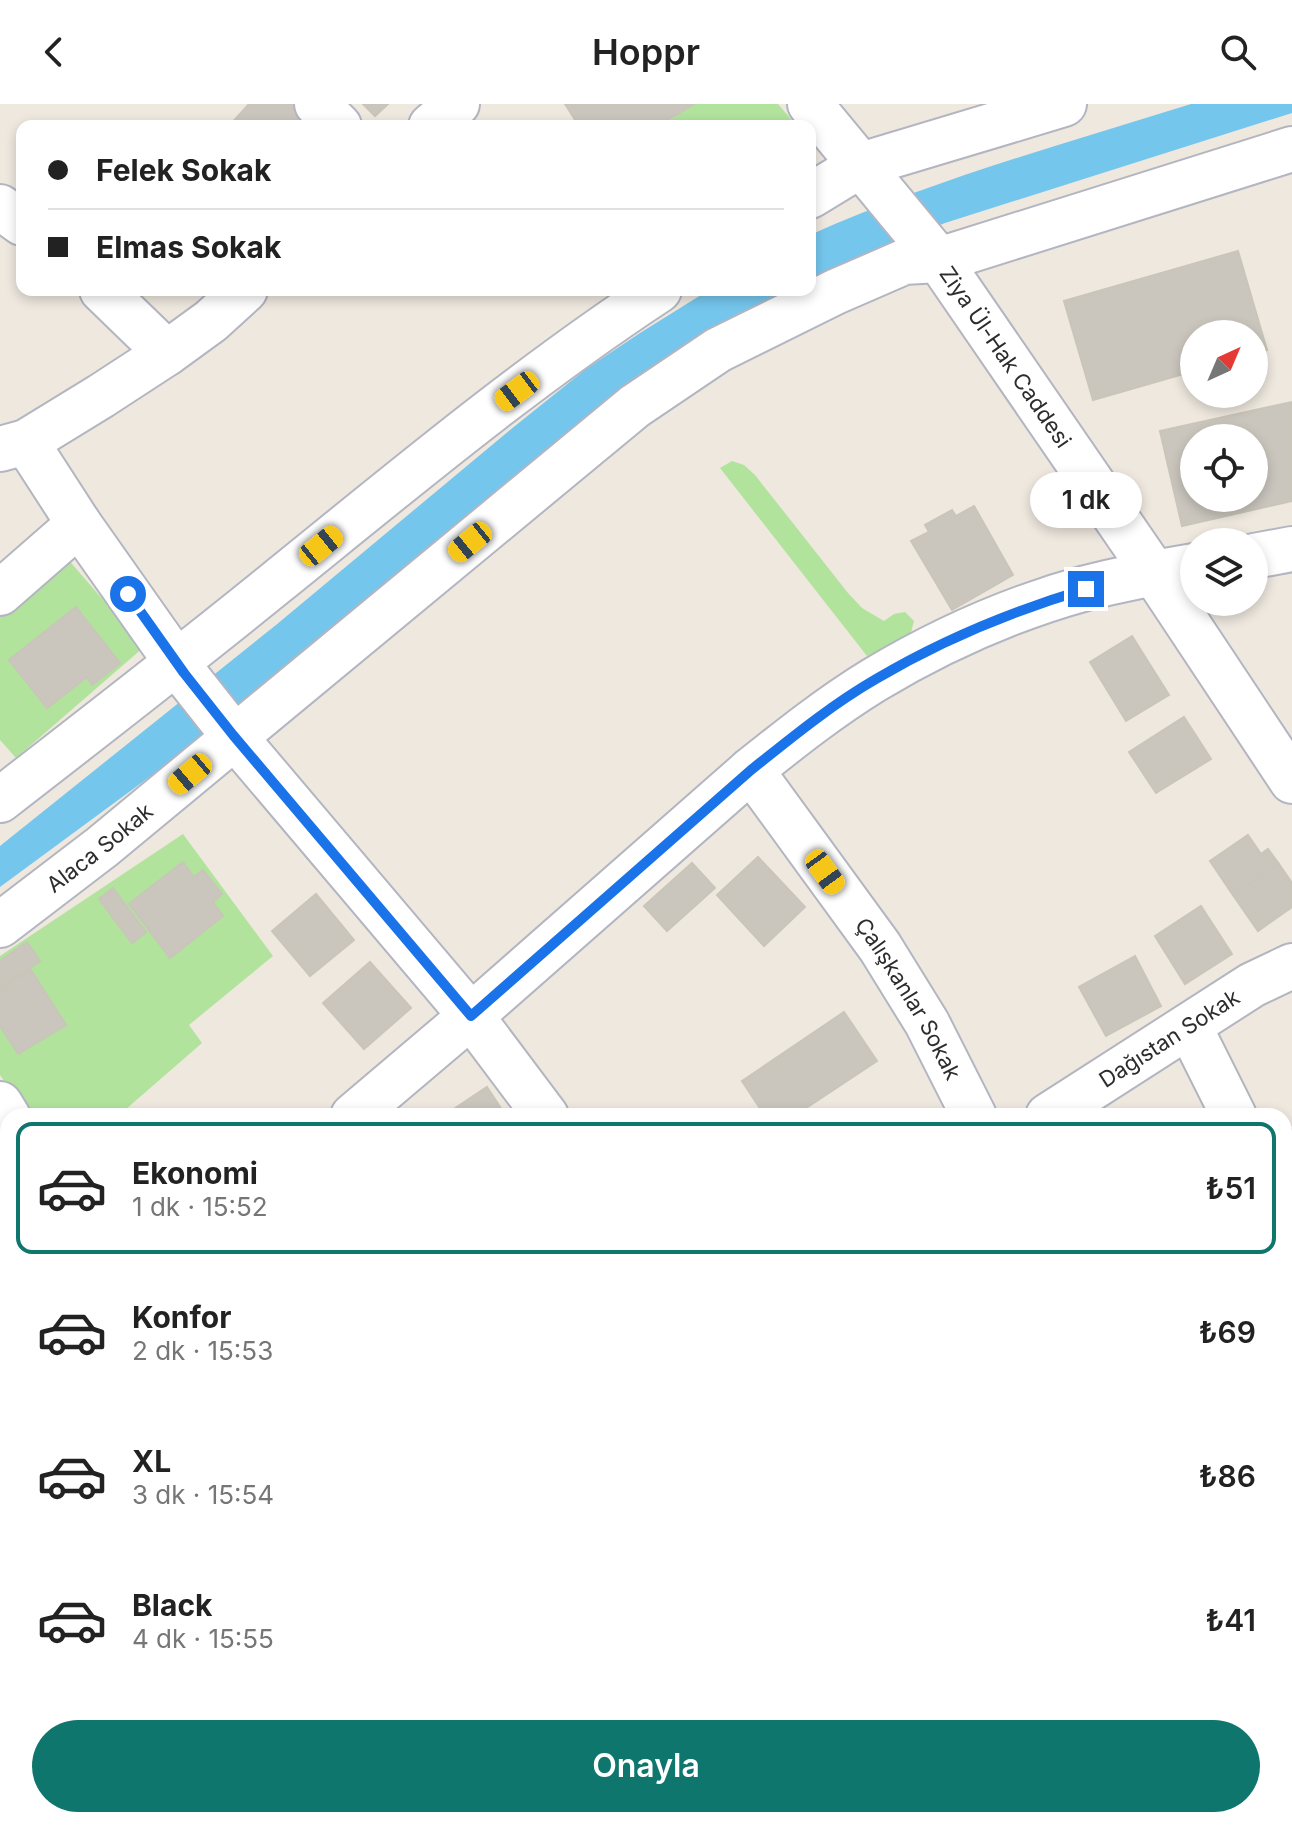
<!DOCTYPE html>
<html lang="tr">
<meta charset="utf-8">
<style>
body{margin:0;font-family:Inter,sans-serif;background:#f2f2f2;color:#222;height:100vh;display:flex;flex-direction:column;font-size:30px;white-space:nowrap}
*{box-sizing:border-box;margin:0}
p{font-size:26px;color:#767676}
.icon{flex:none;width:44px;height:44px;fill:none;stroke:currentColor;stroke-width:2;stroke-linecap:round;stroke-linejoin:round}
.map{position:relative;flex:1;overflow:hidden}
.side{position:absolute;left:0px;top:1004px;width:1292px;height:720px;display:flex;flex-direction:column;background:#fff;border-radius:24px 24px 0 0;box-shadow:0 4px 12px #0003}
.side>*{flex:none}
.hud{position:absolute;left:16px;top:16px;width:800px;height:176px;border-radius:16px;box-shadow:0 4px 12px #0003;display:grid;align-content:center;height:176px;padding:0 32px;background:#fff}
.needle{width:52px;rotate:44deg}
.tools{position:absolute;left:1180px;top:216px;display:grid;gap:16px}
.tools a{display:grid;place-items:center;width:88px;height:88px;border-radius:50%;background:#fff;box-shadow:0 4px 12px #0003;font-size:40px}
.end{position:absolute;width:36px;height:36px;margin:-18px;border:10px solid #1a73e8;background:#fff;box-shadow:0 0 0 4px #fff}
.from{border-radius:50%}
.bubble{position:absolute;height:56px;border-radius:28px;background:#fff;box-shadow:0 4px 12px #0003;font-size:26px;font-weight:600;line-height:56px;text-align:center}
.car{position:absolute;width:24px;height:48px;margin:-24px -12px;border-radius:10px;box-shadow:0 0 6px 2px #0007;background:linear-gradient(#f5c518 24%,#345 0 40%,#f5c518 0 76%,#345 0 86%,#f5c518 0)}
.hud b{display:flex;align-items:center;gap:28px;height:76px;font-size:30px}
.hud b+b{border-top:2px solid #e0e0e0}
.hud i{width:20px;height:20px;background:#222}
ul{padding:14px 0 0;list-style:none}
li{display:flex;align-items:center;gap:24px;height:132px;margin:0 16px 12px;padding:0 16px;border:4px solid transparent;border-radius:16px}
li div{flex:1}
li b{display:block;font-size:30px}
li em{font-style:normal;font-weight:600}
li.on{border-color:#0f766e}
li>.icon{width:72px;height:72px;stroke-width:1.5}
.action{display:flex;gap:16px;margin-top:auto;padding:16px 32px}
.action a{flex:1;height:92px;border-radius:48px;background:#0f766e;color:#fff;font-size:32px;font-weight:600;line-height:92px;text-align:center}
header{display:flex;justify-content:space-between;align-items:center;height:104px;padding:0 32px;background:#fff;font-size:36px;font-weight:600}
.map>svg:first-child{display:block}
.green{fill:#b1e39d}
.water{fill:#75c6ed}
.building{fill:#cac6be;stroke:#c9c5b9;stroke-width:2;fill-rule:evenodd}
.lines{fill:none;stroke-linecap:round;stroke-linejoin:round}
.minor-casing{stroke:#b3b5c0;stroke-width:48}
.minor{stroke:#fff;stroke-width:44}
.route{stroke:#1a73e8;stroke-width:10}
.labels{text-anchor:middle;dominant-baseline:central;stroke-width:6;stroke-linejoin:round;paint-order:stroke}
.street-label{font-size:22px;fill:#2d2d2d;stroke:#fff}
</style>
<header><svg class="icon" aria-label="back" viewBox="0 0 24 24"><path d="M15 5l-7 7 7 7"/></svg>Hoppr<svg class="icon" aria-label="search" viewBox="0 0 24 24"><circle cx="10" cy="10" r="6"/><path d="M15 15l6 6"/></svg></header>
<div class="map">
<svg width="1292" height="1724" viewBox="0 0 1292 1724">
<rect width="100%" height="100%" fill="#eee8df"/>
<path class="green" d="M694,0H778L797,22H661Z
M732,357L744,361L755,371L848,489L862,504L884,517L894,510L905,508L914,517L910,532L867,552L720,364Z
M66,453L144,543L16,654L0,636V510Z
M183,730L273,852L189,921L202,939L118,1012H28L0,971V852Z"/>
<path class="water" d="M1191,0H1292V9L945,119L854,156L810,179V131C933,76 1063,40 1191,0Z
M709,186H797L182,649L0,783V742L276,521L510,326L586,265L640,229Z"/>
<path class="building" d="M249,0H298L314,14L306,22H229Z
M363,0H388L375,12Z
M565,0H694L658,22H579Z
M1238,147L1267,246L1254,250V230H1194V267L1093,296L1064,197Z
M1292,298V397L1182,422L1160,327ZM1194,334H1254V394H1194Z
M974,402L1013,471L952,506L911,437L929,428L925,421L952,406L956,412Z
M76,503L120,559L92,581L87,573L47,604L9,556Z
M1132,532L1169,591L1126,617L1090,558Z
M1184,613L1211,655L1156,689L1129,648Z
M1248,731L1261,750L1268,745L1279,760L1233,791L1210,757Z
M758,753L805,803L764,842L717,791Z
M183,758L194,773L203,766L222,790L213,798L223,812L170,854L129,800Z
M692,759L715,784L667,827L644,802Z
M1279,760L1292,779V803L1258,827L1233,791Z
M113,784L146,828L132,839L99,795Z
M316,790L354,836L310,872L272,827Z
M1201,802L1232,850L1185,880L1155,832Z
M27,838L40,857L0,885V857Z
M1135,852L1161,902L1106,932L1079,883Z
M370,858L411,904L364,945L323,899Z
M31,866L66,921L18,950L0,922V885Z
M844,908L877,957L794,1012H765L742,977Z
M487,983L506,1012H446L445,1011Z
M0,1070L8,1082V1093L0,1098Z
M0,1207L8,1217V1297L0,1303Z
M1284,1361L1292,1374V1388L1284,1392Z
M5,1394L8,1400V1465L1,1469L0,1397Z
M1292,1679V1707L1284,1693V1684Z
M291,1716H375L380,1724H296Z
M644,1716H662L667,1724H632Z
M1235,1716H1268L1273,1724H1221Z"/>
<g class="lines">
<g class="minor-casing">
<g id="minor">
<path d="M317,0L339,22"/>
<path id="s1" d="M810,0L939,156L1154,469L1292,677"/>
<path d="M431,22L457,0"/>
<path d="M810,92L861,61L1064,0"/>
<path d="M0,103L22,119"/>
<path d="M102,186L167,249"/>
<path d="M26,338L79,420L184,569L233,631L471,912L546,1012"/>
<path d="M0,345L26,338L101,292L167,249L211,217L245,186"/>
<path d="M1254,452L1292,445"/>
<path d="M0,489L79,420"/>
<path id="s2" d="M751,666L880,843L927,919L974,1012"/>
<path d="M0,696C93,624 186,552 277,478C402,377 525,274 659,186"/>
<path id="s3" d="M0,821L102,743L635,302L718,246L835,188L904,158L939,156L1292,45"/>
<path d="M1189,922L1234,1012"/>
<path d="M0,1000L8,1013"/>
<path d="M353,1012L471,912L751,666C791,634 830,603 874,576C939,537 1013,504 1086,484C1122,475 1158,468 1194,462"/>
<path id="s4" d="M1048,1012L1252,881L1292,862"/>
<path d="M1284,1111L1292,1127"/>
<path d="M1284,1260L1292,1256"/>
<path d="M0,1325L8,1319"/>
<path d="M1284,1577L1292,1592"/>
<path d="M425,1716L430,1724"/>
<path d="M999,1716L1005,1724"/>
<path d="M193,1724L206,1716"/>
</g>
</g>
<use href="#minor" class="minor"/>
</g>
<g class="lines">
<path class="route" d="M128,490L184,569L233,631L471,912L751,666C791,634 831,601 876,575C942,536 1012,507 1086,485"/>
</g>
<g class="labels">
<g class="street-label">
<text stroke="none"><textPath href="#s1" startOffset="320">Ziya Ül-Hak Caddesi</textPath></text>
<text stroke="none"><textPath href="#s3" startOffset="126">Alaca Sokak</textPath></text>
<text stroke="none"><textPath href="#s2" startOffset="278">Çalışkanlar Sokak</textPath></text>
<text stroke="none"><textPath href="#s4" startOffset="144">Dağıstan Sokak</textPath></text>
</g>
</g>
</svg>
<div class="tools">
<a><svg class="needle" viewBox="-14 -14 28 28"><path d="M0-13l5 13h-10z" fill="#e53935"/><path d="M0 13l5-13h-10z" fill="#767676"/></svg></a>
<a><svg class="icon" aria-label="locate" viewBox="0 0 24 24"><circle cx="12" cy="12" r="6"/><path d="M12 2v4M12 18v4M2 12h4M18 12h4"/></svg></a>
<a><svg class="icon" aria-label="layers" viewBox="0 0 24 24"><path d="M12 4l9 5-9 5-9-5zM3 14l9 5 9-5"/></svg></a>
</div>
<i class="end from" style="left:128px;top:490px"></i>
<i class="end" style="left:1086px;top:485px"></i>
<div class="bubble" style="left:1030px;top:368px;width:112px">1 dk</div>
<i class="car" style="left:517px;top:287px;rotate:233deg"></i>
<i class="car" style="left:470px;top:438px;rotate:231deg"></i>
<i class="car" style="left:321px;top:442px;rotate:51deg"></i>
<i class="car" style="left:190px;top:670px;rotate:230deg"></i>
<i class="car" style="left:825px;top:768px;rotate:144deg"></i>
<div class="hud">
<b><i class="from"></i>Felek Sokak</b>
<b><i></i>Elmas Sokak</b>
</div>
<section class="side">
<ul>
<li class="on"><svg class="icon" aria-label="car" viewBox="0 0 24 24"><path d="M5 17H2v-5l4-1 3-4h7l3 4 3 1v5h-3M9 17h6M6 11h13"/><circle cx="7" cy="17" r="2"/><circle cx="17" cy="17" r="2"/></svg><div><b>Ekonomi</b><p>1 dk · 15:52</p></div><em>₺51</em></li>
<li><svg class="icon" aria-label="car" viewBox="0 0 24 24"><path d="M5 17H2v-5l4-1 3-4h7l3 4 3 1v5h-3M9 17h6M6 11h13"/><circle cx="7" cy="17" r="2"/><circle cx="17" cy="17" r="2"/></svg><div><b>Konfor</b><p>2 dk · 15:53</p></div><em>₺69</em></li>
<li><svg class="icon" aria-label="car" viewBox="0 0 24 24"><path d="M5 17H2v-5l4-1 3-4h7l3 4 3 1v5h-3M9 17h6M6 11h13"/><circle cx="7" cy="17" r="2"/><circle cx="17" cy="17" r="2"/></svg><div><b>XL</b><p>3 dk · 15:54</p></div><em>₺86</em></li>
<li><svg class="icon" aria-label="car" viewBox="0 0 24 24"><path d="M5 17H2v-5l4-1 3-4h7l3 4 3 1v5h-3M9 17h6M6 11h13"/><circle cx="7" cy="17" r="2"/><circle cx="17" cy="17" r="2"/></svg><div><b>Black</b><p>4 dk · 15:55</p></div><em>₺41</em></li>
</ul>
<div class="action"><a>Onayla</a></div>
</section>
</div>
